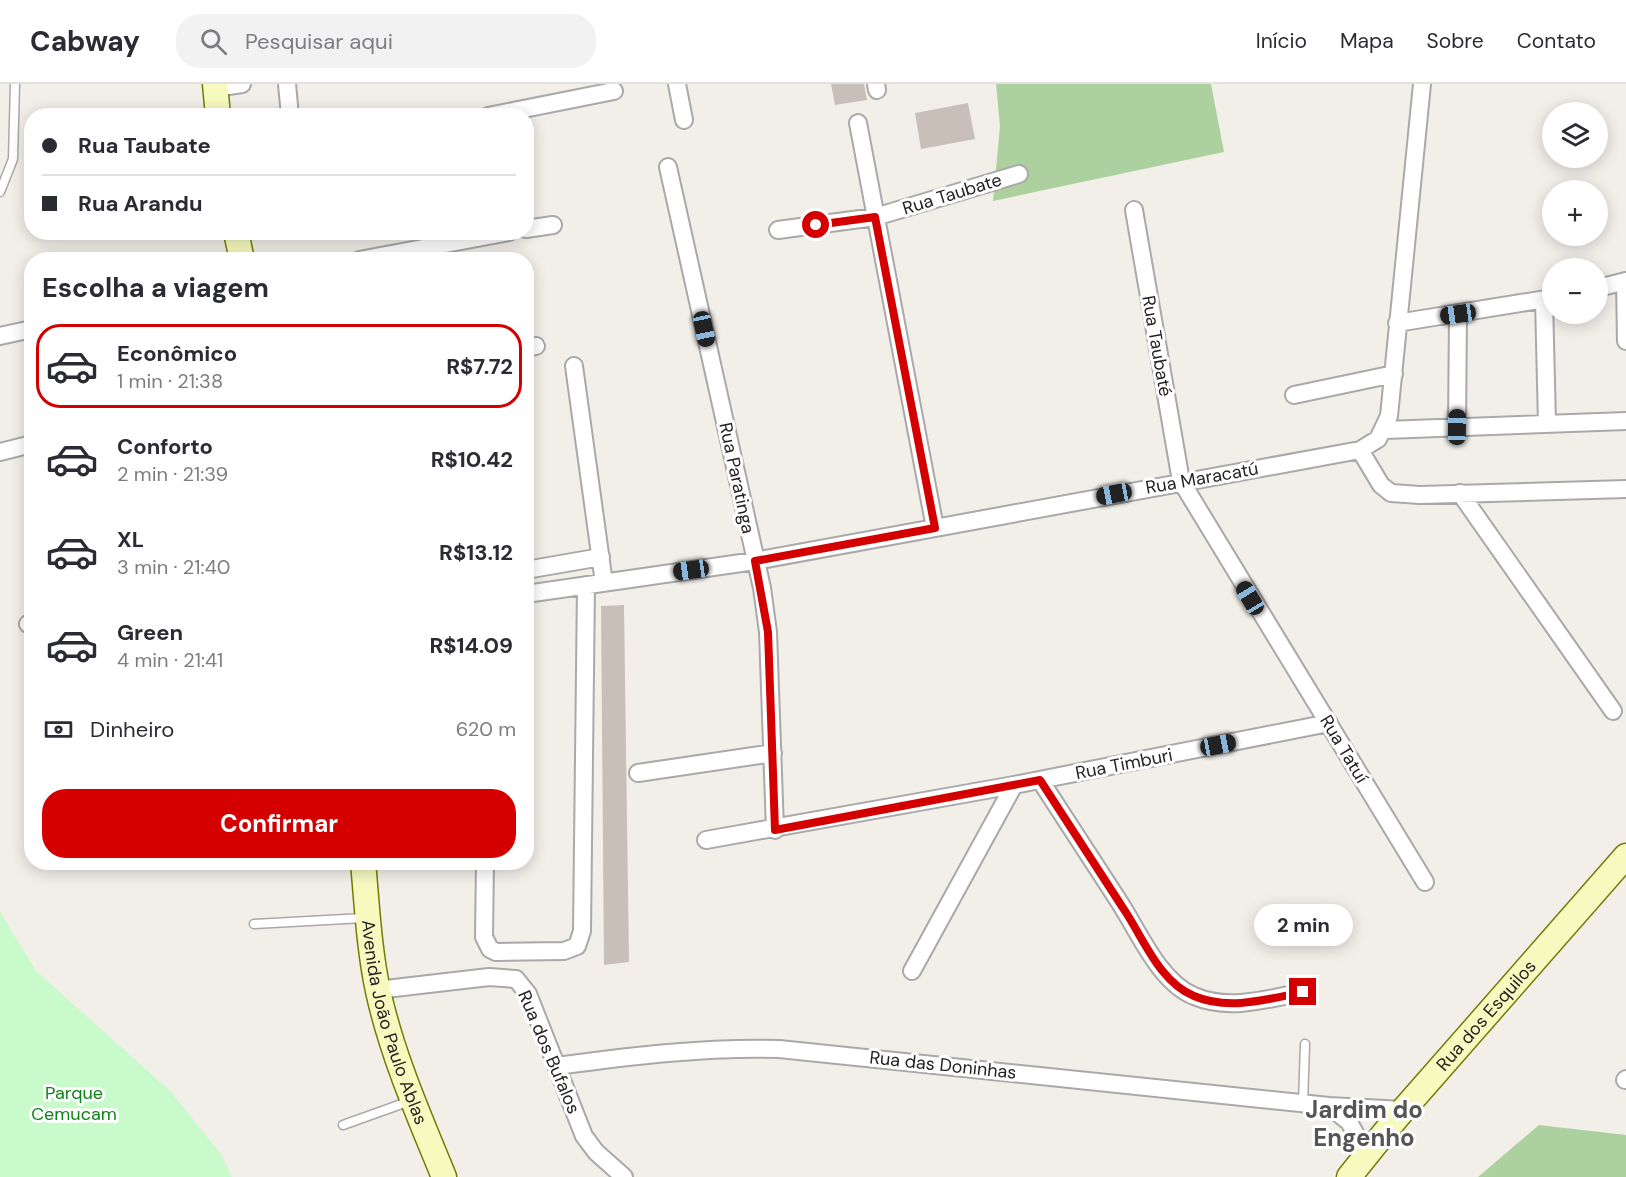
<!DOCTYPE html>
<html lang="pt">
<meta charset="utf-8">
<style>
body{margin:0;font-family:"DM Sans",sans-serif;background:#f2f2f3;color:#2b2b33;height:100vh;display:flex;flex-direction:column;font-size:22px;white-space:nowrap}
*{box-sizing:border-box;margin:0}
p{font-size:20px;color:#7c7c81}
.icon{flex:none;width:33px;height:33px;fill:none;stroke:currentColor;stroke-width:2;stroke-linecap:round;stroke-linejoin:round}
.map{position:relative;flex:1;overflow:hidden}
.panel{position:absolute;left:24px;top:168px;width:510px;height:618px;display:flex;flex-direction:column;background:#fff;border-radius:24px;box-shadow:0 3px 15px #0003}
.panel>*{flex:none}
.banner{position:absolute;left:24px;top:24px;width:510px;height:132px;border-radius:24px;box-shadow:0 3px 15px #0003;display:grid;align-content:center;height:132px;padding:0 18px;background:#fff}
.buttons{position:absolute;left:1542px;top:18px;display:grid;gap:12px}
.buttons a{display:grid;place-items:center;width:66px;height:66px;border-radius:50%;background:#fff;box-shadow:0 3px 15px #0003;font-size:30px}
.end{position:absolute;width:27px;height:27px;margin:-14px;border:8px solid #d40000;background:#fff;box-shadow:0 0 0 3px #fff}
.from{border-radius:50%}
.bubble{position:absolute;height:42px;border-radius:21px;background:#fff;box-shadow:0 3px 15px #0003;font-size:20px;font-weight:700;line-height:42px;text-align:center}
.car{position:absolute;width:18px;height:36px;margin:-18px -9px;border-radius:8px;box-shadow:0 0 4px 2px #0007;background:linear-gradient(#222 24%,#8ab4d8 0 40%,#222 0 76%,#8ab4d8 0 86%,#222 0)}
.banner b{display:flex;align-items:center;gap:21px;height:57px;font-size:22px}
.banner b+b{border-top:2px solid #e1e1e2}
.banner i{width:15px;height:15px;background:#2b2b33}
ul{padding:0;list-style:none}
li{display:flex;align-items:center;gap:18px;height:84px;margin:0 12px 9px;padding:0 6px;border:3px solid transparent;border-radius:24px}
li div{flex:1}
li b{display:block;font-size:22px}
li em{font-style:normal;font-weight:700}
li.current{border-color:#d40000}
li>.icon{width:54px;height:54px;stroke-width:1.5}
h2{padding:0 18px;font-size:27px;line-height:72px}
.pay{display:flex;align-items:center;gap:15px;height:66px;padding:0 18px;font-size:22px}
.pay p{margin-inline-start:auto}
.button{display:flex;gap:12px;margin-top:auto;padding:12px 18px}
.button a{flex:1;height:69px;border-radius:24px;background:#d40000;color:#fff;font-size:24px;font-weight:700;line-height:69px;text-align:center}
header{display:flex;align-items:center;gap:36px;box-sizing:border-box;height:84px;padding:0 30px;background:#fff;border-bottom:2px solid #e1e1e2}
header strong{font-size:28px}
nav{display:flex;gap:33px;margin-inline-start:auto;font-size:21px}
.search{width:420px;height:54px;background:#f2f2f3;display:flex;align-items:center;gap:15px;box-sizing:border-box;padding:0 21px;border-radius:24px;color:#7c7c81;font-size:22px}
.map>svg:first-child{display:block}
.forest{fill:#add19e}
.park{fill:#c8facc}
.building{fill:#c7bfb8}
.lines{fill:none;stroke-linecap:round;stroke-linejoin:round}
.lane-casing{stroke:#a9a9a9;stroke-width:11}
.street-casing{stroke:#a9a9a9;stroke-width:20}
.secondary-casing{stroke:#707d05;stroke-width:27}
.lane{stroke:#fff;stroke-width:8}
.street{stroke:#fff;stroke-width:16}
.secondary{stroke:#f7fabf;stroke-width:24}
.route{stroke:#d40000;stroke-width:8}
.labels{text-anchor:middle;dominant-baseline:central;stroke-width:6;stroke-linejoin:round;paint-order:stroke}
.street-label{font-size:18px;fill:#222;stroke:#fff}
.park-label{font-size:18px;fill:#0c8416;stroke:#fff}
.district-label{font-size:24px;font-weight:bold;fill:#555;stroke:#fff}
</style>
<header>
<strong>Cabway</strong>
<div class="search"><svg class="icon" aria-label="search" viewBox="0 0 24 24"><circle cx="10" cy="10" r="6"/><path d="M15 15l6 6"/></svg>Pesquisar aqui</div>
<nav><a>Início</a><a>Mapa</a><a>Sobre</a><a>Contato</a></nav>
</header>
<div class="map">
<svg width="1626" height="1093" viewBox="0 0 1626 1093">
<rect width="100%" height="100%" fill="#f2efe9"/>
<path class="forest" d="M996,0H1211L1224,68L993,117L1000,42Z
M1539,1041L1626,1051V1093H1478Z"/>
<path class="park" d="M0,828L36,887L170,1007L221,1070L232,1093H0Z"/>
<path class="building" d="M831,0H864L867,16L835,21Z
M968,19L975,55L921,65L915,29Z
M624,521L629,878L604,881L601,522Z"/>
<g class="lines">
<g class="lane-casing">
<path id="lane" d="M0,108L13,75L15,0
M254,840L364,834
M1303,1019L1305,960
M343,1041L410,1017"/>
</g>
<g class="street-casing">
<path id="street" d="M287,0L290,32
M677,0L684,36
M876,0L877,6
M215,4L242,0
M488,32L614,7
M858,39L935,444
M668,83L762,504L768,548L775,746
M1134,126L1181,397L1425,798
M526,145L553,141
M778,146L875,133L1019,90
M359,176L509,148
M1625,197L1626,257
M1598,204L1626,197
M1544,216L1547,340
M1397,239L1552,214
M0,252L32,245
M526,264L536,262
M574,282L604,499
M1294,311L1394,290
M1457,343L1458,230
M1385,346L1626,337
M1360,366L1381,401L1391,409L1420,411L1626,405
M0,368L32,360
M1460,409L1613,627
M526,486L601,473
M526,510L755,477L1360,366L1378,355L1389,332L1422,0
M28,540L32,538
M638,689L773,669
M1040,696C1066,736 1092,776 1118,816C1138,846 1159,898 1194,912C1229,927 1268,915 1303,908
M706,756L1014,701L1329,639
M485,778L484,853L490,865L496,868L564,867L577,862L582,847L586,501
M912,887L1014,701
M377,906L489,893L516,895L528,910L584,1052L596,1068L624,1093
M557,982C631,972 704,963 779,965L1329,1022L1403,1026
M1625,996L1626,995
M1329,1022L1349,1038L1367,1071"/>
</g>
<g class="secondary-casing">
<g id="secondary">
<path d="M215,0L218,32"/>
<path d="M236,148L242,176"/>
<path id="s1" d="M363,778C367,821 369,865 378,907C392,971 419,1032 444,1093"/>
<path id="s2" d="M1349,1093L1398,1032L1626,772"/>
</g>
</g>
<use href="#lane" class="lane"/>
<use href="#street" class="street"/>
<use href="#secondary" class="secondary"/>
</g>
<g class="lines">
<path class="route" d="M816,141L875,133L935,444L755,477L768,548L775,746L1040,696C1068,739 1095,781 1123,824C1143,853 1159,898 1194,912C1229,927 1268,915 1303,908"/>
</g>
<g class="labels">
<g class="street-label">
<text transform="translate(952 110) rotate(-17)">Rua Taubate</text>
<text transform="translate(1157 262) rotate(80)">Rua Taubaté</text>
<text transform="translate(737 394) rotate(78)">Rua Paratinga</text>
<text transform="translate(1202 394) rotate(-10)">Rua Maracatú</text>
<text transform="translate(1344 665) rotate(59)">Rua Tatuí</text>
<text transform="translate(1124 680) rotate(-11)">Rua Timburi</text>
<text stroke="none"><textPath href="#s2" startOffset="212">Rua dos Esquilos</textPath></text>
<text stroke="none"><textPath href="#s1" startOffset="164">Avenida João Paulo Ablas</textPath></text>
<text transform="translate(549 968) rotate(67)">Rua dos Bufalos</text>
<text transform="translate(943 981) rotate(6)">Rua das Doninhas</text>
</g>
<g class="park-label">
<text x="74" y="1009">Parque<tspan x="74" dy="21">Cemucam</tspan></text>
</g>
<g class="district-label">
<text x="1364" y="1025">Jardim do<tspan x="1364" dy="28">Engenho</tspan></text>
</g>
</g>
</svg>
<div class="buttons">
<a><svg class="icon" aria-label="layers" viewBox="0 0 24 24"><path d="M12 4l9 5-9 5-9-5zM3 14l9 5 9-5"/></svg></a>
<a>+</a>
<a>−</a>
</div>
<i class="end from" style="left:816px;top:141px"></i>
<i class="end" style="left:1303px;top:908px"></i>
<div class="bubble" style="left:1254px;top:820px;width:99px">2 min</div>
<i class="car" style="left:1458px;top:230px;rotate:262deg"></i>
<i class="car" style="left:704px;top:245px;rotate:168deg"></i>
<i class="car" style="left:1457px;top:343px;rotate:1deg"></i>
<i class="car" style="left:1114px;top:410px;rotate:259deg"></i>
<i class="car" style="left:691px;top:486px;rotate:262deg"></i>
<i class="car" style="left:1250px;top:514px;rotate:329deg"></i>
<i class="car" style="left:1218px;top:661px;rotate:79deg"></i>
<div class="banner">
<b><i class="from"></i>Rua Taubate</b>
<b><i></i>Rua Arandu</b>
</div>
<section class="panel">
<h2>Escolha a viagem</h2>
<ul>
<li class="current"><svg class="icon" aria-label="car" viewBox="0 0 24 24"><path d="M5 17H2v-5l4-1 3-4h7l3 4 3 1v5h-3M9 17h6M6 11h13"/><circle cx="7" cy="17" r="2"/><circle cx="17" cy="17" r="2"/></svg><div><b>Econômico</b><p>1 min · 21:38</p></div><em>R$7.72</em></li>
<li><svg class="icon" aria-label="car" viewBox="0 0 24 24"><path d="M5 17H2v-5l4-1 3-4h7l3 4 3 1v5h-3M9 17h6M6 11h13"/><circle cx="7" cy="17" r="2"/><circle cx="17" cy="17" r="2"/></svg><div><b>Conforto</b><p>2 min · 21:39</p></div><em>R$10.42</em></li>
<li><svg class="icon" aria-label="car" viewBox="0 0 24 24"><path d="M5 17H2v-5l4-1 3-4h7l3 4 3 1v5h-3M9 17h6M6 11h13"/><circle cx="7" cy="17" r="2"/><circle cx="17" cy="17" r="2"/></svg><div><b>XL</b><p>3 min · 21:40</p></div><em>R$13.12</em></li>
<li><svg class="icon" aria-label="car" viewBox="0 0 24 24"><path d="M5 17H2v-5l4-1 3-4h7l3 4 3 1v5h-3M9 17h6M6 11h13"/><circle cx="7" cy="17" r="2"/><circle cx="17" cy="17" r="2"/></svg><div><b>Green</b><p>4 min · 21:41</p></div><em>R$14.09</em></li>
</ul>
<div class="pay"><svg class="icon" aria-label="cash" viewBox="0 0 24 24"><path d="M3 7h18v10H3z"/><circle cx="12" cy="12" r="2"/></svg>Dinheiro<p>620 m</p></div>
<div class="button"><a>Confirmar</a></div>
</section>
</div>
